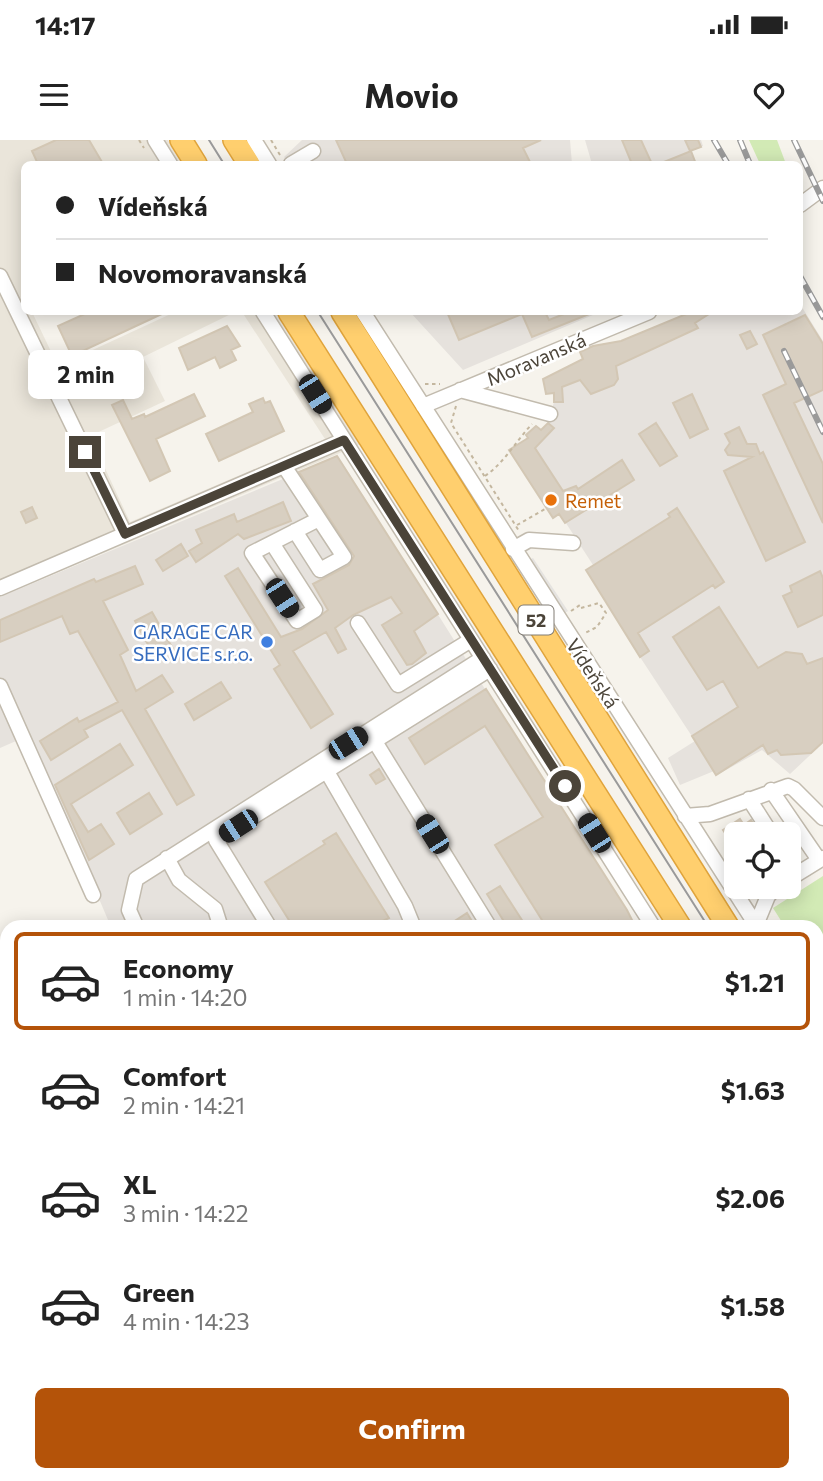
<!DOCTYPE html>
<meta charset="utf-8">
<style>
body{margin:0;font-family:Commissioner,sans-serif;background:#f6f6f6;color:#222;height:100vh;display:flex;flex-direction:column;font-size:26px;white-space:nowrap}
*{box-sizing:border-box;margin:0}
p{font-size:23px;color:#767676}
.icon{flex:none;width:38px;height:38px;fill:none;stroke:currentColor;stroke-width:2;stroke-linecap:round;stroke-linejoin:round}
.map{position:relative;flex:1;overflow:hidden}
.details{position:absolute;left:0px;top:780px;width:824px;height:562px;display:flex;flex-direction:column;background:#fff;border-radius:21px 21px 0 0;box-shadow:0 4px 18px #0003}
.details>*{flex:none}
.guide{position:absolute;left:21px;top:21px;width:782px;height:154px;border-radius:10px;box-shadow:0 4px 18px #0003;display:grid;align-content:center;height:154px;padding:0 35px;background:#fff}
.fabs{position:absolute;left:724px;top:682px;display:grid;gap:14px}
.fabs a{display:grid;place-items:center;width:77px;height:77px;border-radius:10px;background:#fff;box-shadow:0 4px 18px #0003;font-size:35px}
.end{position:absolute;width:32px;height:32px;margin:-16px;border:9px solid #4b4439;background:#fff;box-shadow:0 0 0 4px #fff}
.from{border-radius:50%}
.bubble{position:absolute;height:49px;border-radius:10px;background:#fff;box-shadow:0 4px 18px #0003;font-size:23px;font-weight:700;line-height:49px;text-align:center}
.car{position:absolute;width:21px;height:42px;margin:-21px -10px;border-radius:9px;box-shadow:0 0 5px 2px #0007;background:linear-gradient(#222 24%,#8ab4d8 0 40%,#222 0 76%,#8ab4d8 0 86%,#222 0)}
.guide b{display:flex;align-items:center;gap:24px;height:66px;font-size:26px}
.guide b+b{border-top:2px solid #e0e0e0}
.guide i{width:18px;height:18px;background:#222}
ul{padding:12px 0 0;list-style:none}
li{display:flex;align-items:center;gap:21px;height:98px;margin:0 14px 10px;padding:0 21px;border:4px solid transparent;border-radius:10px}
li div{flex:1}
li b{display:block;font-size:26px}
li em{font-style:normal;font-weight:700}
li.current{border-color:#b45309}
li>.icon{width:63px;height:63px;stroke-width:1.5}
.primary-button{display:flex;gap:14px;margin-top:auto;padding:14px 35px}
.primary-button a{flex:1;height:80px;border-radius:10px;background:#b45309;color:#fff;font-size:28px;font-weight:700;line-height:80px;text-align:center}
.status{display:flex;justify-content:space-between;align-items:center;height:49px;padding:0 35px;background:#fff;direction:ltr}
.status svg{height:19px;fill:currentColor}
header{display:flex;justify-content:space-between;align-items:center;height:91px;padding:0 35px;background:#fff;font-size:32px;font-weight:700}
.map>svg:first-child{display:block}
.residential{fill:#eae5da}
.industrial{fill:#e6e2dd}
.green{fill:#d2eab5}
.parking{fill:#e5e3e0}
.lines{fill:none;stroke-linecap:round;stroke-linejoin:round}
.stream{stroke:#a9d4f2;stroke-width:3.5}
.building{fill:#d8cfc1;stroke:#d3c7b4;stroke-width:2}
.minor-casing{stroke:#c2bbae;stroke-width:17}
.highway-casing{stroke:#e0a43c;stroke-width:24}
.path{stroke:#c4b79f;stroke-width:2;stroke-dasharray:3.5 3.5;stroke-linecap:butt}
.minor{stroke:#fff;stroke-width:14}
.highway{stroke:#ffcf6e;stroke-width:21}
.tram{stroke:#9a9a9a;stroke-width:2}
.rail-casing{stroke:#9a9a9a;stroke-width:6}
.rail{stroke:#fff;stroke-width:3.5;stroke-dasharray:10;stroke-linecap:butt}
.route{stroke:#4b4439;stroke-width:9}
.food-dot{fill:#e8710a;stroke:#fff;stroke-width:2.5}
.shop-dot{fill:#3f7fe0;stroke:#fff;stroke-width:2.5}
.labels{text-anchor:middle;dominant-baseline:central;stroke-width:5;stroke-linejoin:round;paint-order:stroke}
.shield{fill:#fff;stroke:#817c74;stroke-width:2}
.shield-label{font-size:18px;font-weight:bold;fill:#4b4439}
.street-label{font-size:19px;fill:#4b4439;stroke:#fff}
.food-label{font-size:19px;fill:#c56008;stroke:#fff;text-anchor:start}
.shop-label{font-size:19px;fill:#366cbe;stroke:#fff;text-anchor:end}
</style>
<div class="status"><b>14:17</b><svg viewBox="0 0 49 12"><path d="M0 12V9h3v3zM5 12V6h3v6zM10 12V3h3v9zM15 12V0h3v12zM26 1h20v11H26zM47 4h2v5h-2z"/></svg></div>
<header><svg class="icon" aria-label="menu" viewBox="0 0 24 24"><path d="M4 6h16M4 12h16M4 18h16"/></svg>Movio<svg class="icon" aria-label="heart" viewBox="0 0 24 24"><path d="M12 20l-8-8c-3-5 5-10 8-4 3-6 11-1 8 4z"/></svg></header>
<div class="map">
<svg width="823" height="1341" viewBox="0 0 823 1341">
<rect width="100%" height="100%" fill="#f6f3ec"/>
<path class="residential" d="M0,0H168L184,24H24V172H32L58,226L175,172H235L143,217L165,261L90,296L130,382L325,299L242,172H277L361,304L0,457Z"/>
<path class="industrial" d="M302,0H570L572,24H291L284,17Z
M585,0H701L703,6L691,11L696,24H592Z
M800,164L823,201V603L790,634L762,610L717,635L714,631L680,645L668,618L695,601L640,517L593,425L553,363L526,295L536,286L541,290L548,283L554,262V253L543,239L582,219L580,212L582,206L590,203L592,206L614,202L616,205L688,172H800Z
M410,172H600L463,230Z
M338,316L635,787H111L97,754L87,757L16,601L0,608V457Z
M817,1077L823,1086V1341H365L363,1335H817Z"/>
<path class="green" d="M749,0H777L786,24H760Z
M823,736V848L817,839V788L785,787L773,768Z"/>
<path class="parking" d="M533,418L568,471L563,474L529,420Z"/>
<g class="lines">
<path class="stream" d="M0,858H7"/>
</g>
<path class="building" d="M56,0H89L102,22L38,24L32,11Z
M336,0H541L523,8L531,24H347Z
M622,0H641L652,24H632Z
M685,0H698L701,7L690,11Z
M691,11L696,24H659Z
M89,172H166L72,216L58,186Z
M447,172H545L549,180L569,172H594L532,197L522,174L459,200Z
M691,172H712L695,183L698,188L616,226L618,239L614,245L591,254L580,240L562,247L563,262H554V253L546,254L543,239L583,219L580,212L593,206L621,201Z
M805,175L823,204V250L794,263L823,324V383L763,255L786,244L763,195Z
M227,186L240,206L231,210L236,220L220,228L215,217L188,230L179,208Z
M750,191L757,204L747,209L740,195Z
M194,254L205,276L156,299L170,331L150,341L112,265L123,260L132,279L144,274L145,277Z
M692,254L708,289L690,298L673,263Z
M263,258L265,263L270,261L284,291L219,321L206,294L253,272L249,264Z
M548,283L554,288L535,308L563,351L576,346L578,349L622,320L634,340L565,383L559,374L553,378L509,310L528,298L526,295L536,286L541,290Z
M656,283L677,316L660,326L639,294Z
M739,287L747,304H756L760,314L763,312L805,402L766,421L724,331L752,317L728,315L725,310L730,303L725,294Z
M337,316L438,474L414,491L426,513L412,524L407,525L382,485L402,473L391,457L353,475L335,488L346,509L338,513L326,492L293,511L333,574L311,588L274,529L280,525L225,436L238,428L281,497L302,489L328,470L313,444L349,425L354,416L299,332Z
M283,362L291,381L244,399L238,394L196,422L189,411L202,403L196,390L234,374L237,382Z
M32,367L37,378L26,383L21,372Z
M677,368L724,442L715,448L713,445L638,493L649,511L640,517L586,430L670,377L668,374Z
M181,404L188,416L163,431L156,420Z
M135,426L143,444L103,461L128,510L120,515L136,551L162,535L173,552L145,569L194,655L177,665L122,570L84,590L88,597L51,620L40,601L77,578L79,582L118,562L78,491L70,494L62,476L0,502V480L94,439L96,442Z
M820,431L823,438V475L798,487L783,456L792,452L790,446Z
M719,467L758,528L786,512L802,514L807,524L823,518V602L811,613L781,615L777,610L768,614L763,605L716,635L692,596L738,567L723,541L707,550L673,497Z
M152,472L173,509L156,519L135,481Z
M221,542L231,558L194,580L185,564Z
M486,549L627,770L636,788H612L608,781L598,788H547L495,705L543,677L485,586L425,624L409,598Z
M120,604L133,625L71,664L88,692L101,684L114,704L89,720L55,645Z
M379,629L385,639L376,644L370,635Z
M149,653L162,674L130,694L117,673Z
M740,679L744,685L751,680L760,695H737V711L723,690Z
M336,693L389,778L368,788H294L265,742L325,704L323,701Z
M500,746L527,788H508L487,754Z
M467,773L476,788H444Z"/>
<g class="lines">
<g class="minor-casing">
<path id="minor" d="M155,0L170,24
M254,0L269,24
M291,24L313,11
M800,65L823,48
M0,136L125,394
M263,172L654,788
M363,172L758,788
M460,250L550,274
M423,266L649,172
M295,391L320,430L344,417L319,379
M272,403L315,470L297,481L252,413L319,379L284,326
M513,409L529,400L573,403
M0,448L344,300
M358,483L398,545L471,500
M0,546L93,755
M374,600L490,788
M326,630L405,766L414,788
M771,650L819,720
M749,659L772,695
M685,676L710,674L788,646L794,649L823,678
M167,718L179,740L215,769L221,788
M789,739L823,718
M756,785L768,756L776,747
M137,788L129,770L136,739L483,518
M270,788L216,700L490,529
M817,879L823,888
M817,1045L823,1054
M817,1246L823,1257
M817,1322L823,1320
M458,1335L461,1341
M597,1335L600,1341
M765,1335L773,1340L783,1335"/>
</g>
<g class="highway-casing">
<path id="highway" d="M181,0L196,24
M234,0L249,24
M289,172L681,788
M342,172L729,788
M817,927L823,936
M817,1003L823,1012"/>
</g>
<path class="path" d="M139,0L144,8
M271,0L280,15
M425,244H440
M456,266L451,283L519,391
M485,336C505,322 516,301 532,284
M517,385L545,369
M571,471L580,465L581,468L599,463L606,473L597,487L585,493
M817,862L821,867"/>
<use href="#minor" class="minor"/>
<use href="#highway" class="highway"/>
<path class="tram" d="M209,0L224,24
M318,172L709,788
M817,972L823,981"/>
<g class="rail-casing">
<path id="rail" d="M714,0L728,24
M740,0L750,24
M794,0L823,61
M800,136L823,177
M784,211L823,292"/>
</g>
<use href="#rail" class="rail"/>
</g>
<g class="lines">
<path class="route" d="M85,312L125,394L344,300L565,646"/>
</g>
<circle class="food-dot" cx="551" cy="360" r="7"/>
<circle class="shop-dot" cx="267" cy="502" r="7"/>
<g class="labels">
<rect class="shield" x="518.5" y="465.5" width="35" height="29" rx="5"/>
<g class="shield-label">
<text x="536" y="480">52</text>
</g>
<g class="street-label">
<text transform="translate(536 219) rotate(-23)">Moravanská</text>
<text transform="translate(593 533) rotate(57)">Vídeňská</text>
</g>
<g class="food-label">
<text x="565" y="360">Remet</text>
</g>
<g class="shop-label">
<text x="253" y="491">GARAGE CAR<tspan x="253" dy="22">SERVICE s.r.o.</tspan></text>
</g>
</g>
</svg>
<div class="fabs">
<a><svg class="icon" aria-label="locate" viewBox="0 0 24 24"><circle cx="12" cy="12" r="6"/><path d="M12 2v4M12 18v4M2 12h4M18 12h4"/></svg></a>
</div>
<i class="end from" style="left:565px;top:646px"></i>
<i class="end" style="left:85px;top:312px"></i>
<div class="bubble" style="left:28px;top:210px;width:116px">2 min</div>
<i class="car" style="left:315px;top:254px;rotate:148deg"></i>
<i class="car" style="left:282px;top:458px;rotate:147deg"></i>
<i class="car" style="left:348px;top:603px;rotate:58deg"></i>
<i class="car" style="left:238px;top:686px;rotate:237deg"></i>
<i class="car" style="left:594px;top:693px;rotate:328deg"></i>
<i class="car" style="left:432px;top:694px;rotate:328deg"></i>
<div class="guide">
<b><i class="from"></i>Vídeňská</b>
<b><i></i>Novomoravanská</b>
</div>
<section class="details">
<ul>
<li class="current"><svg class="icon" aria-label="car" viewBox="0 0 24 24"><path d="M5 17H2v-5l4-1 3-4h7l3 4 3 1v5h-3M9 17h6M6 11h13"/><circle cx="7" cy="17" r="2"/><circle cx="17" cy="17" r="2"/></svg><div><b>Economy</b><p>1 min · 14:20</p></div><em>$1.21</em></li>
<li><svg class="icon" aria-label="car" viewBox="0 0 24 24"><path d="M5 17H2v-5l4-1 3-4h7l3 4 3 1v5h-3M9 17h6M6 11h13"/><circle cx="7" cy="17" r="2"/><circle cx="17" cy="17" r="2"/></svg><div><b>Comfort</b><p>2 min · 14:21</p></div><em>$1.63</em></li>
<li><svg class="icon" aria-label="car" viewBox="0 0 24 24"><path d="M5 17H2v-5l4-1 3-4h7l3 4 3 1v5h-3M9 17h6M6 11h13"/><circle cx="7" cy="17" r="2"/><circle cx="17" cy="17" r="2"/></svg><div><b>XL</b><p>3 min · 14:22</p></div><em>$2.06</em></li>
<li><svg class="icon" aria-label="car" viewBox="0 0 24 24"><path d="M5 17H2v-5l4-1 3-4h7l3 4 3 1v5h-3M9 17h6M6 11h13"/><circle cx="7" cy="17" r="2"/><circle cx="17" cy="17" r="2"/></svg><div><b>Green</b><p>4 min · 14:23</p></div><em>$1.58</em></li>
</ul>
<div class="primary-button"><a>Confirm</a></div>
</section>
</div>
